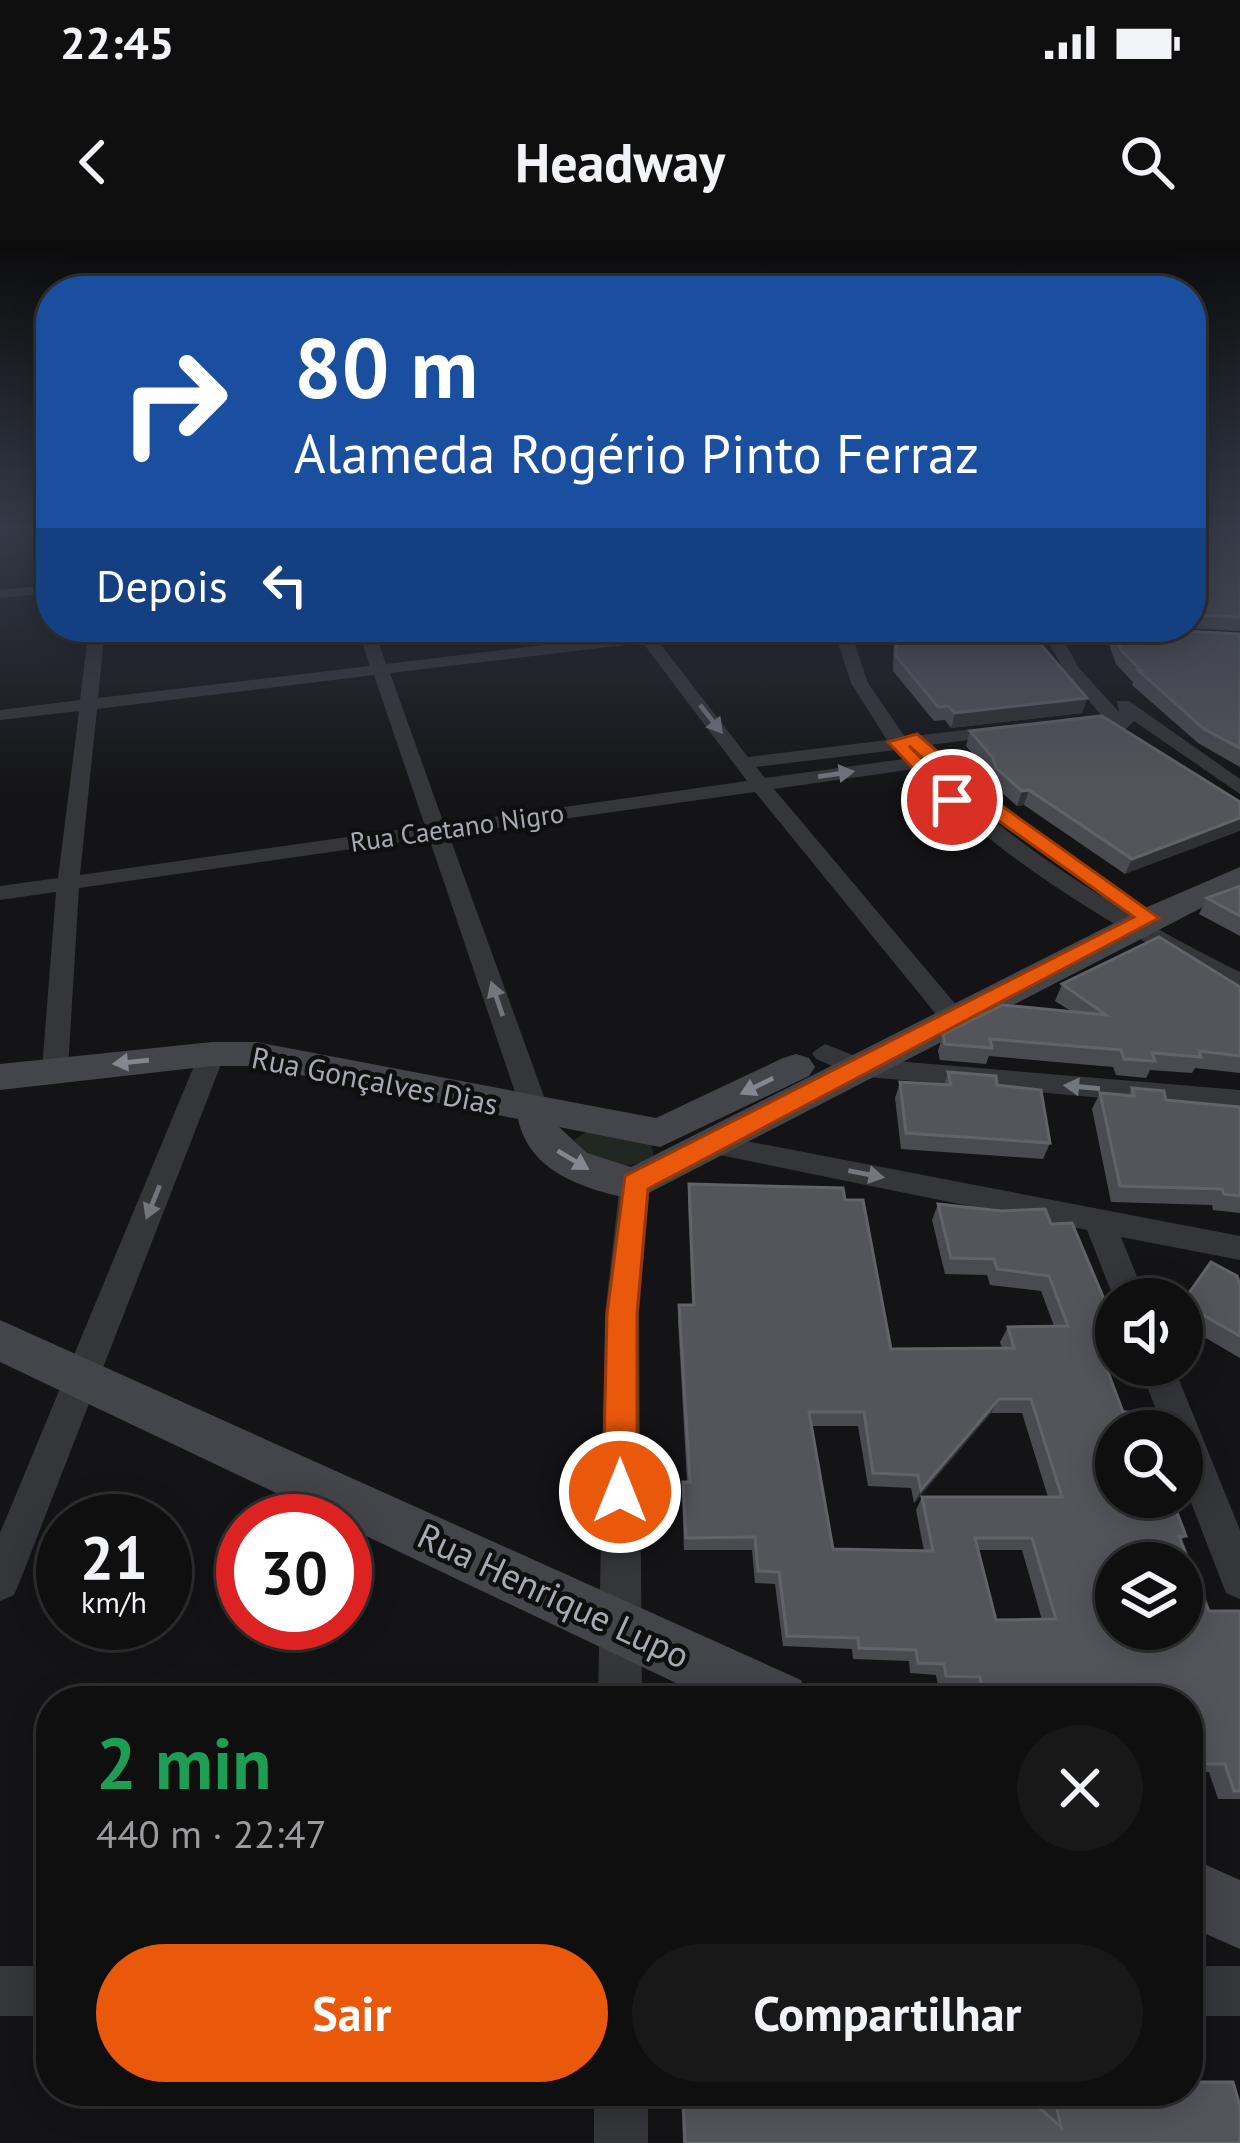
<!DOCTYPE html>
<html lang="pt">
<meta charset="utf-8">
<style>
:root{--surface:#0f0f10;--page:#181819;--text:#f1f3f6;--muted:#9b9c9f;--line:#2f2f30;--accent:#ea580c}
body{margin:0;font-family:"PT Sans",sans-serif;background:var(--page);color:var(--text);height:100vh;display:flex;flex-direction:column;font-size:45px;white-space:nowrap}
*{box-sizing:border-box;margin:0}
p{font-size:39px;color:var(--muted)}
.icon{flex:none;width:66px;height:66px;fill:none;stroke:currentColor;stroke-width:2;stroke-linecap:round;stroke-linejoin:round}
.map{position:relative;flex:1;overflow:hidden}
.side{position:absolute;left:36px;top:1446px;width:1167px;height:420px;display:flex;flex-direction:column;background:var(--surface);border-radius:48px;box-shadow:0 6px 30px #0003,0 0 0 3px var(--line)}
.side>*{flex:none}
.hud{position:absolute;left:36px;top:36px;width:1170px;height:366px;border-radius:48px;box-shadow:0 6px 30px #0003,0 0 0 3px var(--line);background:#1a4fa0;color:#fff;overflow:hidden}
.fabs{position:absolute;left:1095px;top:1038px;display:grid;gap:24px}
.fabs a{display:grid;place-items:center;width:108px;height:108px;border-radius:50%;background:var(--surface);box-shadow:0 6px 30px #0003,0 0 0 3px var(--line);font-size:60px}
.speed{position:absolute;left:36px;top:1254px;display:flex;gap:24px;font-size:60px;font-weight:700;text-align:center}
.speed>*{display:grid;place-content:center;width:156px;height:156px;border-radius:50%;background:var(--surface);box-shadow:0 6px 30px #0003,0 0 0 3px var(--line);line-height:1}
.speed small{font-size:30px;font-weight:400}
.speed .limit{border:18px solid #d22;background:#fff;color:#111}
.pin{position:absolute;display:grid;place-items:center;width:102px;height:102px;color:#fff;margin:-51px;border:6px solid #fff;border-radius:50%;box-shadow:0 3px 12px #0007}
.me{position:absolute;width:132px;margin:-66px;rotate:0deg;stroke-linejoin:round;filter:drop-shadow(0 0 9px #0008)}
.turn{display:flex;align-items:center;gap:42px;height:252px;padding:0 60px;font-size:54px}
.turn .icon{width:156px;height:156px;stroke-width:2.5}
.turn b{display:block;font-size:84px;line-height:102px}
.then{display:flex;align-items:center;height:114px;padding:0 60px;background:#0003;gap:24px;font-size:45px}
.round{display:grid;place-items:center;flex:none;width:126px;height:126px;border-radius:63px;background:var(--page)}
.summary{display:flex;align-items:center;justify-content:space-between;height:204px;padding:0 60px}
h1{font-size:72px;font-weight:600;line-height:90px;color:#1e9e55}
.cta{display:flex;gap:24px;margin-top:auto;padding:24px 60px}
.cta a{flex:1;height:138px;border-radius:72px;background:var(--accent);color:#fff;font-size:48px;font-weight:600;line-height:138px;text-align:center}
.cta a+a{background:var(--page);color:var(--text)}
.status{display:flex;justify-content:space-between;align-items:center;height:84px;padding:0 60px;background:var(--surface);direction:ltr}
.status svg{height:33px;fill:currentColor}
header{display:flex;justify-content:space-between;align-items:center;height:156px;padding:0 60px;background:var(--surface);font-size:54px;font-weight:600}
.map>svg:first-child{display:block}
.green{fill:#212822}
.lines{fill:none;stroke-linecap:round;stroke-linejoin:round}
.street{fill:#35363a;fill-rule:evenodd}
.secondary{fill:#44454a;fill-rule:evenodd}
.wall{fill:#4a4b50;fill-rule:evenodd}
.shaded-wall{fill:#303134}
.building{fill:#54555b;stroke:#616369;stroke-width:3;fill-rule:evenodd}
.oneway{fill:#74767e}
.oneway2{fill:#848790}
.route{fill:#ea580c;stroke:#983908;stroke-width:3}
.labels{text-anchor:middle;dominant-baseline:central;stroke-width:9;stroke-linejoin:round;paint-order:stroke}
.far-street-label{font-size:27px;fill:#a7aab5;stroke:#0f0f10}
.street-label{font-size:30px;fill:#a7aab5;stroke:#0f0f10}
.near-street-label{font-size:36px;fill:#a7aab5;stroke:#0f0f10}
</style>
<div class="status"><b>22:45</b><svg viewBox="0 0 49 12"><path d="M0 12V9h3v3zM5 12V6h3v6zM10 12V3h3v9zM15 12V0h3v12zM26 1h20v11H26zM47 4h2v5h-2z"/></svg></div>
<header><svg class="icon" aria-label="back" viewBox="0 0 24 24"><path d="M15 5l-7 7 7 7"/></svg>Headway<svg class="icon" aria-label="search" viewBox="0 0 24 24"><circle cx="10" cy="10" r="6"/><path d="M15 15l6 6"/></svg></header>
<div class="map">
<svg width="1240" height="1903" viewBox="0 0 1240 1903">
<rect width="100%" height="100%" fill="#141416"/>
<path class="green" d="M 589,890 L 651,903 L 654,918 C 626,931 593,927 574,900 Z"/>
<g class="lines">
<g class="street">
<polygon points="51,345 51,353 0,358 0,350"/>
<path d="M 89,387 L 105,387 L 98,458 L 370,426 L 357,387 L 373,387 L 386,424 L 636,394 L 631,387 L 647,387 L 651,392 L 742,387 L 658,401 L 748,517 L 887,500 L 851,443 L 833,387 L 849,387 L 868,443 L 905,497 L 1008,485 L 1017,490 L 1008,495 L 914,507 C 1007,605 1121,673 1240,732 L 1240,750 C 1211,742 1183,723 1158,709 C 1070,659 982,603 914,529 L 774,549 L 962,772 L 966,778 L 962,784 L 944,784 L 755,552 L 449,595 L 549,870 L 545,877 L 535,880 L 521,870 L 429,598 L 79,648 L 68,829 L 64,835 L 46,835 L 42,829 L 56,652 L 0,660 L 0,646 L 58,638 L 79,471 L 0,480 L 0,470 L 80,460 ZM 643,403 L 747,541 L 444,584 L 390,433 ZM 374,435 L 425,586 L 80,635 L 97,469 ZM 896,510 L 904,519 L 765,538 L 756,527 Z"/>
<polygon points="1041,387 1057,387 1078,427 1119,472 1117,461 1129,461 1240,539 1240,554 1134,481 1124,491 1111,484 1061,487 1061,479 1100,474 1063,429"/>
<polygon points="1068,387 1145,387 1158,392 1150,397 1076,392"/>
<polygon points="825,804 860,818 1240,850 1240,870 856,836 816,819 812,813"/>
<polygon points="212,805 225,814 20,1341 14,1355 0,1361 0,1293 199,814"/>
<polygon points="710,894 1240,996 1240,1020 1121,997 1146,1059 1116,1059 1116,1064 1087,990 700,911 696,904 700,897"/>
<polygon points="635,933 646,936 650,944 639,1074 642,1461 598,1461 605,1074 620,944 624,936"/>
<polygon points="1139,1125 1173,1125 1240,1290 1240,1359 1226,1353 1182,1239 1182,1191 1164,1191"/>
<rect x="0" y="1726" width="51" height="50"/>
<rect x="1188" y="1726" width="52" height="50"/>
<rect x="594" y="1851" width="54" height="52"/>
</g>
<g class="secondary">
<polygon points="1213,287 1240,287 1240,299 1216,291"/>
<path d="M 1240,627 L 1240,648 L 635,960 C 586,949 530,934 518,879 L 256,826 L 212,826 L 0,850 L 0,824 L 212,802 L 256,802 L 656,878 L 783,818 L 796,814 L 809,818 L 815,827 L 809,836 L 660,907 L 559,887 L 587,913 L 631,927 L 1138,671 Z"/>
<polygon points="0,1080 801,1440 810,1461 714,1461 345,1286 345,1281 335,1281 0,1122"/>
<polygon points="1188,1617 1240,1640 1240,1709 1188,1686"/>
</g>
</g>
<g class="wall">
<polygon points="1191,287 1240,300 1240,391 1165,387 1191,387"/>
<polygon points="886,387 1024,387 1024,400 1087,458 1082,473 951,488 945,480 934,481 893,431 894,391 886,391"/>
<polygon points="1111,387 1240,394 1240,527 1198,503 1132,445 1133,442 1116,424 1107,399"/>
<polygon points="970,491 1240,562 1125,634 1024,565 1017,566 991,543 989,533 966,506"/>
<polygon points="1240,646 1240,696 1199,674 1207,658"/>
<polygon points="1062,744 1240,747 1240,833 1195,828 1192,833 1150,830 1146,838 1116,835 1113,827 989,816 986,824 940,820 938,811 943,794 1071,771 1055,761"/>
<polygon points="948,832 997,845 1050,903 1043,919 901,909 895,858 900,842 944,845"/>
<polygon points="1132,848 1166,860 1240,867 1240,973 1213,970 1212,965 1111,962 1092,869 1100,853 1128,855"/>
<path d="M 689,944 L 845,960 L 891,1109 L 1002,1108 L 1000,1102 L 1008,1087 L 1054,1086 L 1041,1051 L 990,1045 L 987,1035 L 945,1034 L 932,980 L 938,964 L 1051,984 L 1112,1078 L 1116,1078 L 1116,1115 L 1101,1115 L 1123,1172 L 1186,1296 L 1181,1300 L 1209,1371 L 1240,1371 L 1240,1559 L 1218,1559 L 1209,1532 L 1188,1532 L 1188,1461 L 996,1461 L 996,1459 L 973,1459 L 971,1447 L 938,1446 L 936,1435 L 910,1433 L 909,1421 L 853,1419 L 852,1409 L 783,1406 L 775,1344 L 755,1343 L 752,1310 L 684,1310 L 682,1255 L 683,1242 L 687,1242 L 678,1080 L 679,1065 L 692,1065 L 688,960 ZM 991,1173 L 1022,1173 L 1048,1257 L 922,1257 L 916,1270 L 924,1311 L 833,1309 L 811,1186 L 858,1186 L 868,1246 L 911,1248 L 914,1263 ZM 978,1310 L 1022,1310 L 1042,1380 L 996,1380 Z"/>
<polygon points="1240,1045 1240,1118 1182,1084 1182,1063"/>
<polygon points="681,1851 1020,1851 1044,1872 1039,1851 1188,1851 1240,1903 683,1903"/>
</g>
<g class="shaded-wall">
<polygon points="1087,458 1082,473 951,488 955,473"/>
<polygon points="1029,550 1024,565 1017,566 1022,551"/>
<polygon points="1240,578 1240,591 1125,634 1132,619"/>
<polygon points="999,1159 991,1173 914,1263 921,1250"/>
</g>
<g class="building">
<polygon points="1191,287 1203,287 1240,300 1240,377 1191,375"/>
<polygon points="896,387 1024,387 1024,400 1037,400 1087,458 955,473 948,466 938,467 896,416"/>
<polygon points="1112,387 1240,394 1240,508 1204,489 1138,430 1141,430 1121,410"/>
<polygon points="1102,476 1240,562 1240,578 1132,619 1029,550 1022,551 996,528 993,518 970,491"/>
<polygon points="1240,646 1240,676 1207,658"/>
<polygon points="1159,697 1240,747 1240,816 1199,811 1201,817 1152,813 1155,821 1124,819 1121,810 990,799 992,808 945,804 943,794 1003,765 1106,775 1062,744"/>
<polygon points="948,832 996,836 997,845 1041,850 1050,903 906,893 900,842 951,845"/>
<polygon points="1132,848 1164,851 1166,860 1240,867 1240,956 1224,954 1222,949 1120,946 1100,853 1134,856"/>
<path d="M 689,944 L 843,948 L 845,960 L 863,960 L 891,1109 L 1014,1108 L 1008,1087 L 1068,1086 L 1049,1036 L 997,1029 L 994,1019 L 951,1018 L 938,964 L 1001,971 L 1045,969 L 1051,984 L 1072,983 L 1112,1078 L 1116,1078 L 1116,1100 L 1096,1100 L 1123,1172 L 1138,1172 L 1145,1191 L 1116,1191 L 1116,1257 L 1171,1257 L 1186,1296 L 1179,1296 L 1209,1371 L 1240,1371 L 1240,1551 L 1234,1551 L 1225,1524 L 1188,1524 L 1188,1461 L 1008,1461 L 1006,1449 L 982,1449 L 980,1437 L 946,1436 L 944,1424 L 918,1423 L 916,1410 L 859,1408 L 858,1398 L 787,1396 L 779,1332 L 758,1331 L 755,1297 L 686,1298 L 683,1242 L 690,1242 L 679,1065 L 694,1065 ZM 999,1159 L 1031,1159 L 1062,1257 L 922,1257 L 933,1311 L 833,1309 L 809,1172 L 864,1172 L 873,1233 L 918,1235 L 921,1250 ZM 975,1298 L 1032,1298 L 1056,1379 L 996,1380 ZM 1116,1323 L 1182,1323 L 1182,1389 L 1116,1389 Z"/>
<polygon points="1211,1022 1237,1036 1240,1045 1240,1096 1182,1063"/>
<polygon points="1188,1842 1233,1842 1240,1866 1240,1903 685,1903 683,1851 1020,1851 1061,1887 1053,1851 1188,1851"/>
</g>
<defs><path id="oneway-solid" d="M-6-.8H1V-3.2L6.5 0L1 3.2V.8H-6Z" transform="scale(3)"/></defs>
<g class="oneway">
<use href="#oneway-solid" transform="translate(711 479) rotate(52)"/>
<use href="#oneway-solid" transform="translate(836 534) rotate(-8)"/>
<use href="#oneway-solid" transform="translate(497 759) rotate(-109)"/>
<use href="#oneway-solid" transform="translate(1082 847) rotate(-175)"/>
<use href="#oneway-solid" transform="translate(866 934) rotate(11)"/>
<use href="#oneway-solid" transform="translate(153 962) rotate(112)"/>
</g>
<g class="oneway2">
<use href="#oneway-solid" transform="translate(131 822) rotate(174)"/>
<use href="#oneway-solid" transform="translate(757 846) rotate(154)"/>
<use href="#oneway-solid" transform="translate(573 920) rotate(31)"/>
</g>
<linearGradient id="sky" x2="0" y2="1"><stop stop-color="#0b0b0c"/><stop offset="0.52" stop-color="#343a47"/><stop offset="1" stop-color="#343a47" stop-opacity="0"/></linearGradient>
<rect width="1240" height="554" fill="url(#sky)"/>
<polygon class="route" points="917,494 995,561 1159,678 648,949 637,1074 637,1252 632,1264 620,1268 608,1264 603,1252 607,1074 625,936 1134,677 982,569 909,506 962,560 946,563 888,502"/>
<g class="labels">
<g class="far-street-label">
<text transform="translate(457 587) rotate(-8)">Rua Caetano Nigro</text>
</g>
<g class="street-label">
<text transform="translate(375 840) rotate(11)">Rua Gonçalves Dias</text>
</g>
<g class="near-street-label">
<text transform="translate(554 1355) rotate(25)">Rua Henrique Lupo</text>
</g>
</g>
</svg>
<div class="fabs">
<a><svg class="icon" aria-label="sound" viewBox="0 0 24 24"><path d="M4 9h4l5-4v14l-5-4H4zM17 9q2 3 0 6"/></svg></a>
<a><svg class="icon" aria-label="search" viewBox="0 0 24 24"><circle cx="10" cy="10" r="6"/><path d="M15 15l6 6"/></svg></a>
<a><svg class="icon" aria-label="layers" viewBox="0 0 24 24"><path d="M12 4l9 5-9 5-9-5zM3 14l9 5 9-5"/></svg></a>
</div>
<div class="speed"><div>21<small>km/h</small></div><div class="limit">30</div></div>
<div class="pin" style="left:952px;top:560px;background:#d93025"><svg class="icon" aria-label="arrive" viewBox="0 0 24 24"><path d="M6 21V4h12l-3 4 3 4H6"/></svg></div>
<svg class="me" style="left:620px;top:1252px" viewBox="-20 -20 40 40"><circle r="17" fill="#ea580c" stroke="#fff" stroke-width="3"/><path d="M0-11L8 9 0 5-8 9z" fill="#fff"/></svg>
<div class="hud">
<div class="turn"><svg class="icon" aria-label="right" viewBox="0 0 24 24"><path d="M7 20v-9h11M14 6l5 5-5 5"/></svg><div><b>80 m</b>Alameda Rogério Pinto Ferraz</div></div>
<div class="then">Depois<svg class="icon" aria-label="left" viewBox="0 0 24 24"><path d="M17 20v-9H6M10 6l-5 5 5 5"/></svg></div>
</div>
<section class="side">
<div class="summary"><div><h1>2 min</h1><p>440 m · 22:47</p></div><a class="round"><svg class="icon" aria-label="close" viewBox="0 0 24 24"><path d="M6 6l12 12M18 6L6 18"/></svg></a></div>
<div class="cta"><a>Sair</a><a>Compartilhar</a></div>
</section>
</div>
